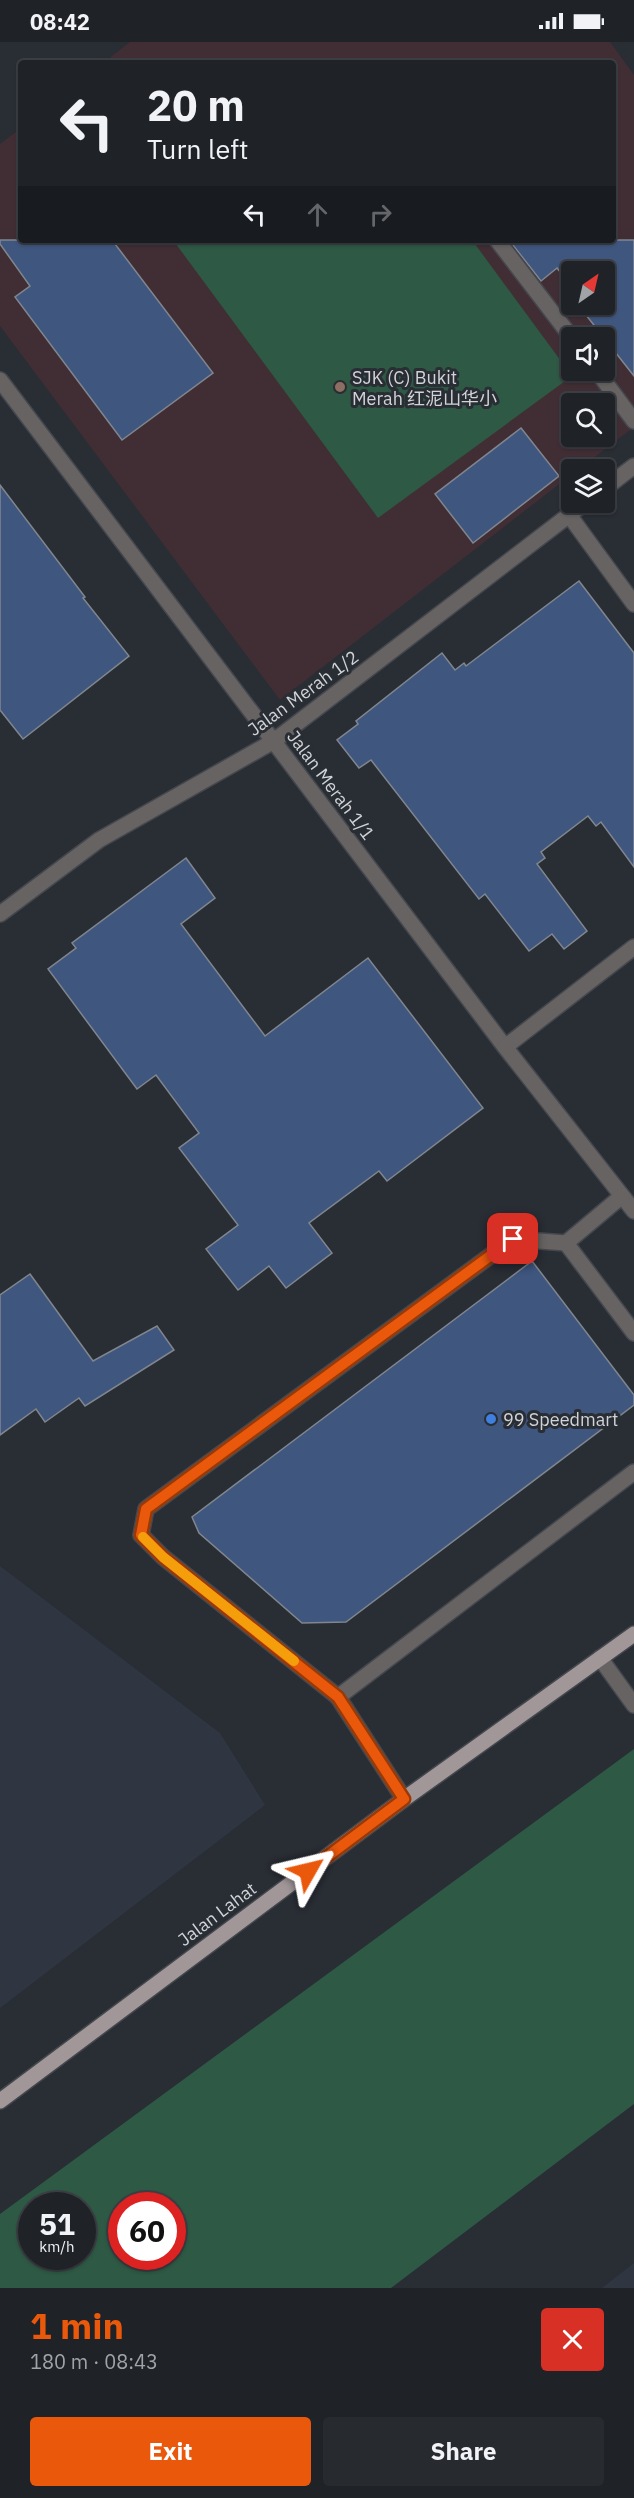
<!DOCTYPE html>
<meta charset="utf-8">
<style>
:root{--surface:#1f2227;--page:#272a2f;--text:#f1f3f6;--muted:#a1a4a7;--line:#3c3f44;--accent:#ea580c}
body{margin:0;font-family:"IBM Plex Sans","Noto Sans SC",sans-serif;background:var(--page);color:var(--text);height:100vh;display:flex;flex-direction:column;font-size:22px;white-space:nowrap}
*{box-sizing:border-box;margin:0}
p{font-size:20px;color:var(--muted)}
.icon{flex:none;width:33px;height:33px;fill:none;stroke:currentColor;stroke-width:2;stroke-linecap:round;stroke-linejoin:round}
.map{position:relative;height:2246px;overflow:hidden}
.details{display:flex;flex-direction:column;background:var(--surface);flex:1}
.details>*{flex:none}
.guide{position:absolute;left:18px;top:18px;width:598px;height:183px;border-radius:6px;box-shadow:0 2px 4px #0004,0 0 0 2px var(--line);background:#1f2227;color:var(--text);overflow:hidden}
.needle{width:39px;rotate:34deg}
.tools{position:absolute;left:561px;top:219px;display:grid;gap:12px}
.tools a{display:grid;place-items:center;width:54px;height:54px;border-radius:6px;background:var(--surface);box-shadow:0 2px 4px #0004,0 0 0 2px var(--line);font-size:30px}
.speed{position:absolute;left:18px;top:2150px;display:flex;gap:12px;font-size:30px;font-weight:700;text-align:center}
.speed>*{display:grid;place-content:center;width:78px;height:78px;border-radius:50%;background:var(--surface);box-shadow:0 2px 4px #0004,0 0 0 2px var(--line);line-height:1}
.speed small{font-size:15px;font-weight:400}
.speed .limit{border:9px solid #d22;background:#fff;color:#111}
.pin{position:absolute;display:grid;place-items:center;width:51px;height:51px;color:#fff;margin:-26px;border-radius:12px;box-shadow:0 3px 9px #0006}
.me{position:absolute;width:66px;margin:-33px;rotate:53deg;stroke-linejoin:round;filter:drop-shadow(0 0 4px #0008)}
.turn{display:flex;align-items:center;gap:21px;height:126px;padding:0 30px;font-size:27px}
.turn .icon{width:78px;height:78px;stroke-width:2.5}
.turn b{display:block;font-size:42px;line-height:51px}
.lanes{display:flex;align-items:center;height:57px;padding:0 30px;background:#0003;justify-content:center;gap:30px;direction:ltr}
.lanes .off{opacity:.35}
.round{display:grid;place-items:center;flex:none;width:63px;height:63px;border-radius:6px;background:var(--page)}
.summary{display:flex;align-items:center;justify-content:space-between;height:102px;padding:0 30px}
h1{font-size:36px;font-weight:800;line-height:45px;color:var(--accent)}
.action{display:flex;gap:12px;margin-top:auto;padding:12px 30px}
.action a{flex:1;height:69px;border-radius:6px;background:var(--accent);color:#fff;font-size:24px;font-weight:800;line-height:69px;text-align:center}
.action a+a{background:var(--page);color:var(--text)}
.status{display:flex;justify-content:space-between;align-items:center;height:42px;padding:0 30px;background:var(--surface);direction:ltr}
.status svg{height:16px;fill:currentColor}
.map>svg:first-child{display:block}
.built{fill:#2f3642}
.education{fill:#412e35;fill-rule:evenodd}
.green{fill:#2e5944;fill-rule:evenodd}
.building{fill:#3f567f;stroke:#81868e;stroke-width:1.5}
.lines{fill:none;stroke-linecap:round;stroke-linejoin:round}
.minor-casing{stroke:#44484e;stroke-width:18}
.major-casing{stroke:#44484e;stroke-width:18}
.minor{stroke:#676363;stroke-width:15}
.major{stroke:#a19799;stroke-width:15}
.route-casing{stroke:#983908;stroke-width:15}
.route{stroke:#ea580c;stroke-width:10}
.slow{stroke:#f59e0b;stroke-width:10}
.education-dot{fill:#8d6e63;stroke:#292d34;stroke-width:2}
.shop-dot{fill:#3f7fe0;stroke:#292d34;stroke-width:2}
.labels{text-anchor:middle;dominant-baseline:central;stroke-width:6;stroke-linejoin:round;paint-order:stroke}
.poi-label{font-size:18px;fill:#d0d3d7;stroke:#292d34;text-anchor:start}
.street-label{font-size:18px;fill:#d0d3d7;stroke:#292d34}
</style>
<div class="status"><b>08:42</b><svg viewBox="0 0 49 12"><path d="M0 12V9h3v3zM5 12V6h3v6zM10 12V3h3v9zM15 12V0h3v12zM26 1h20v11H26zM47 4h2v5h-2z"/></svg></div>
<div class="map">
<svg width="634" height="2246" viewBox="0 0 634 2246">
<rect width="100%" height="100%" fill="#292d34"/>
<g class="built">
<polygon points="0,1524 220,1691 265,1763 0,1966"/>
<polygon points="634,2221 634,2246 602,2246"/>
</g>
<path class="education" d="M 130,0 L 610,0 L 634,33 L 634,385 L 579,427 L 572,428 L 571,433 L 280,658 L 0,284 L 0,102 L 21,86 L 21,198 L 614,198 L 614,21 L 103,21 ZM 572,230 L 604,230 L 604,262 L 572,262 ZM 572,296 L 604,296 L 604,328 L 572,328 ZM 572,362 L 604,362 L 604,394 L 572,394 Z"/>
<g class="green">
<polygon points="173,198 472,198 572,334 378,476"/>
<path d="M 634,1707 L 634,2062 L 391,2246 L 0,2246 L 0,2172 ZM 32,2163 L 82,2163 L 82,2214 L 32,2214 ZM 122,2163 L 172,2163 L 172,2214 L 122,2214 Z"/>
</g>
<g class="building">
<polygon points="0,198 112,198 213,331 122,398 15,255 30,244 0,202"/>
<polygon points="509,198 634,198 634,334 586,273 590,269 584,262 604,262 604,230 572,230 572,245 557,226 541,239"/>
<polygon points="521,386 559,434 473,501 435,452"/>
<polygon points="0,443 85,555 83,556 129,614 23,697 0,668"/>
<polygon points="579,539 634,611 634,825 601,780 596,784 588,774 541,810 545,816 537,822 587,889 564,907 552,892 529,909 485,852 479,857 371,718 359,726 337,698 358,682 356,679 442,611 455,628 464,621 466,624"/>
<polygon points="186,816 215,856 181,882 265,994 368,916 483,1066 387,1139 379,1129 309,1181 332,1211 286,1246 269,1224 238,1248 206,1207 238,1183 179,1106 199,1091 156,1033 137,1047 48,927 76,906 72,901"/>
<polygon points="532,1219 634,1353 634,1363 346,1580 302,1581 199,1491 192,1475"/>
<polygon points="30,1232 93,1319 157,1284 174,1308 85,1364 79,1356 45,1380 36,1367 0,1393 0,1253"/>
</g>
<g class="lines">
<defs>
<g id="minor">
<polyline points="497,198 572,296"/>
<polyline points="596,328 634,379"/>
<polyline points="0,338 505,1005 634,1169"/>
<polyline points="604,447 634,424"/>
<polyline points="569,473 634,562"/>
<polyline points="0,872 99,798 274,699 586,460"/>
<polyline points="505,1005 634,905"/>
<polyline points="622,1154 566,1201 634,1291"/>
<polyline points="600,1616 634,1663"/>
<polyline points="338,1655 163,1515 141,1493 146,1467 513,1197 566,1201"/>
<polyline points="404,1757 338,1655 634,1430"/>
</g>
<polyline id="major" points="0,2059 404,1757 634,1592"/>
</defs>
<use href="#minor" class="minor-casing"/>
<use href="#major" class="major-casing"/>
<use href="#minor" class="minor"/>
<use href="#major" class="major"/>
</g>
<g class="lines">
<defs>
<polyline id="route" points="308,1829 404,1757 338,1655 163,1515 141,1493 146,1467 513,1197"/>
</defs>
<use href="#route" class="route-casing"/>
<use href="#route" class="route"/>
<polyline class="slow" points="143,1495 163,1515 294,1619"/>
</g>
<circle class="education-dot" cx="340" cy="345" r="6"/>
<circle class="shop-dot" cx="491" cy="1377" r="6"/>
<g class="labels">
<g class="poi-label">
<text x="352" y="335">SJK (C) Bukit<tspan x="352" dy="21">Merah 红泥山华小</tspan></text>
<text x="503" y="1377">99 Speedmart</text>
</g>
<g class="street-label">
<text transform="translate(303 651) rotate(-36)">Jalan Merah 1/2</text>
<text transform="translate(331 743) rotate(53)">Jalan Merah 1/1</text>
<text transform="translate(217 1872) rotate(-37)">Jalan Lahat</text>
</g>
</g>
</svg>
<div class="tools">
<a><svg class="needle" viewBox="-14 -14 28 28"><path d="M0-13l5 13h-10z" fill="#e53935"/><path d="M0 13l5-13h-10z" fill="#a1a4a7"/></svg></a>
<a><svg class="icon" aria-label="sound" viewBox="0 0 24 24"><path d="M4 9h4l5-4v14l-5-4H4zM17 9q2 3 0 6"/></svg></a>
<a><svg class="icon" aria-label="search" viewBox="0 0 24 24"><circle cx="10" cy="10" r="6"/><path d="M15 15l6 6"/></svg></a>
<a><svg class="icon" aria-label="layers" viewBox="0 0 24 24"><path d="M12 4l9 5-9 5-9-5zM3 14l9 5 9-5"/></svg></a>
</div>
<div class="speed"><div>51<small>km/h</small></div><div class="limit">60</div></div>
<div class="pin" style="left:513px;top:1197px;background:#d93025"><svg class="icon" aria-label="arrive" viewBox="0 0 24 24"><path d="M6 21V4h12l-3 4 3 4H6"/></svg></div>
<svg class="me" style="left:308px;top:1829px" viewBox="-20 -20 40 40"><path d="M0-17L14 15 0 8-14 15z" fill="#ea580c" stroke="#fff" stroke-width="4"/></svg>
<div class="guide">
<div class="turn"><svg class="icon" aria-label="left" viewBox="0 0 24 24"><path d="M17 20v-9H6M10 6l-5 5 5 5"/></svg><div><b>20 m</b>Turn left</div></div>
<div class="lanes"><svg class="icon" aria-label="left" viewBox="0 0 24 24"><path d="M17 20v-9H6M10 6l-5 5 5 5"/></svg><svg class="icon off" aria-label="ahead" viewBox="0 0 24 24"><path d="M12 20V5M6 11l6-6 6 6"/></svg><svg class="icon off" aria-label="right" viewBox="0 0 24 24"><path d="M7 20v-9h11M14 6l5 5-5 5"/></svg></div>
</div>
</div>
<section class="details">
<div class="summary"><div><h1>1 min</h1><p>180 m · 08:43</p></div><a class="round" style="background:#d93025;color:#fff"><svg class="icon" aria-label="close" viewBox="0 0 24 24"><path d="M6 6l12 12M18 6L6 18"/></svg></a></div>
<div class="action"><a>Exit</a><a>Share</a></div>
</section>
